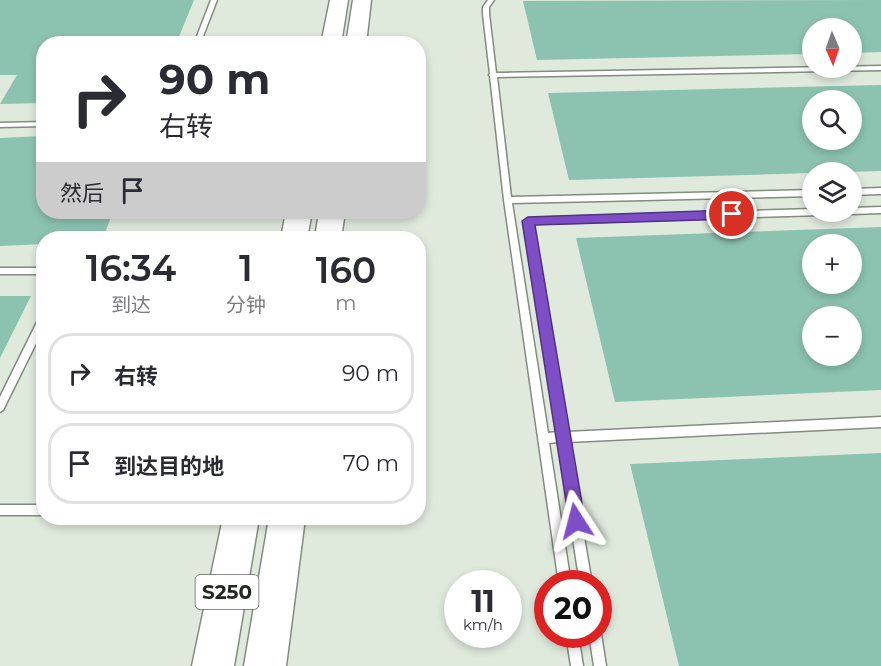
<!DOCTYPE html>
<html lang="zh">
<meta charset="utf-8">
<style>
:root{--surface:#fff;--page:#f7f7f7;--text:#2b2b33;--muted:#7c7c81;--line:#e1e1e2}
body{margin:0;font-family:Montserrat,"Noto Sans SC",sans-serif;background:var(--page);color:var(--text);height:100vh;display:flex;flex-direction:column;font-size:22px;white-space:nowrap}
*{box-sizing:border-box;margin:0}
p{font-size:20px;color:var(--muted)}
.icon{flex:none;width:33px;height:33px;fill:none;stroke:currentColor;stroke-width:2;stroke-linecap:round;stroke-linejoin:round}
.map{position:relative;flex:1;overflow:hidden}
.side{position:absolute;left:36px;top:231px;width:390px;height:294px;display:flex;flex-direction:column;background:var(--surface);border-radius:24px;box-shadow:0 3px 9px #0003}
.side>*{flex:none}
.top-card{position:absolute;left:36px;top:36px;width:390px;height:183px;border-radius:24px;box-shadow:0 3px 9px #0003;background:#fff;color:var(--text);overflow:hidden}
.needle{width:39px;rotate:178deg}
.fabs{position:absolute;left:802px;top:18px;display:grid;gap:12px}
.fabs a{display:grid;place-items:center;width:60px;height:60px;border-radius:50%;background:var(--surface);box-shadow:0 3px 9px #0003;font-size:30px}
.speed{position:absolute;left:444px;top:570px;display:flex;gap:12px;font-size:30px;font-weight:700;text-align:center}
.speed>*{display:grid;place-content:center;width:78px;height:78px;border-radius:50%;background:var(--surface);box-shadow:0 3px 9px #0003;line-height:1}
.speed small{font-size:15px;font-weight:400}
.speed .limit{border:9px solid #d22;background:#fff;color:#111}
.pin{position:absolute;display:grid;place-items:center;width:51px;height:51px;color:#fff;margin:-26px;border:3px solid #fff;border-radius:50%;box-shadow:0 2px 6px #0007}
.me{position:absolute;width:66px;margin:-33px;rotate:351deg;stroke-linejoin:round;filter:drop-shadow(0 0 4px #0008)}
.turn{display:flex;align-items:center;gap:21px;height:126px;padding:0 24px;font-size:27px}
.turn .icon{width:78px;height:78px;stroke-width:2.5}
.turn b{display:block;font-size:42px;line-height:51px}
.then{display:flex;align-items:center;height:57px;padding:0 24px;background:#0003;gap:12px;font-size:22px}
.eta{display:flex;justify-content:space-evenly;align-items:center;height:102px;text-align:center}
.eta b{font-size:36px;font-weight:600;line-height:42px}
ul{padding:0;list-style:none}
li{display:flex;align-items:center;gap:18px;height:81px;margin:0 12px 9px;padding:0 12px;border:3px solid var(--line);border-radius:24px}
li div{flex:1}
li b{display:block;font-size:22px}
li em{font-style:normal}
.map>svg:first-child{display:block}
.building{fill:#8cc3b0;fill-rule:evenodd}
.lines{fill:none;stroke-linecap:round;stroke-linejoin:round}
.lane-casing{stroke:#828c80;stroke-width:3}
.primary-casing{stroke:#828c80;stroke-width:3}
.lane{fill:#fff;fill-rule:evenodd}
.primary{fill:#fff;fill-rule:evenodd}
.route{fill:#7d4ec6;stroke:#513381;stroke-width:1.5}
.labels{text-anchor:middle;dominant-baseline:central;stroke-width:6;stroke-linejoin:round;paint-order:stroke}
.shield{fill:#fff;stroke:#656864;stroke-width:1.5}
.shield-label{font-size:20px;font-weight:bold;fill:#232722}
</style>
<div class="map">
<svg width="881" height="666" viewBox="0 0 881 666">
<rect width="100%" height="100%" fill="#dfe9dc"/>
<g class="building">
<polygon points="0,0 194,0 176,44 44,44 44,103 0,104 17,75 0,75"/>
<polygon points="881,0 881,52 852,53 852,28 813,28 813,54 537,60 523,1"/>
<path d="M 881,85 L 881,171 L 569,180 L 548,93 ZM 813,100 L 852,100 L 852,140 L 813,140 Z"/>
<polygon points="44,136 44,212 113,212 103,238 44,238 44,244 0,246 0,138"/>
<path d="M 881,227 L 881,390 L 615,402 L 576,238 ZM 813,244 L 852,244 L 852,284 L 813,284 ZM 813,316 L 852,316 L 852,356 L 813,356 Z"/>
<polygon points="0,296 31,296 0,358"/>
<polygon points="881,453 881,666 679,666 630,464"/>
</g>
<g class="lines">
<defs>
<g id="lane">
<polygon points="211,0 217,0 200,44 194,44"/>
<polygon points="488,0 494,0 489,7 489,14 496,73 881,66 881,70 497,77 511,197 813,190 813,196 512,203 548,433 557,432 524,221 528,218 813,209 813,212 826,212 822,215 532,224 567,432 881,417 881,427 568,442 592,584 580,584 558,442 549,443 571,584 559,584 504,200 490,76 489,75 490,74 483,14 483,7"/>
<polygon points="44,122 44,126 0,127 0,123"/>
<polygon points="881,188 881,194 852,195 852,189"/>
<polygon points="881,207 881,213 852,214 848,212 852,212 852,208"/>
<rect x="0" y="268" width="44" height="6"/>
<polygon points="44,313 44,327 3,410 0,412 0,397 41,314"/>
<rect x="0" y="505" width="44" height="10"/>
<polygon points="598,629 601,634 606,666 594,666 589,634 598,634"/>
<polygon points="566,634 578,634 583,666 571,666"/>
</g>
<g id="primary">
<polygon points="330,0 348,0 341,44 321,44"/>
<polygon points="353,0 371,0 366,44 346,44"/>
<polygon points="286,212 312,212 307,238 281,238"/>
<polygon points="319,212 345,212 341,238 315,238"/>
<polygon points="223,518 259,518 234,666 192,666"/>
<polygon points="269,518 305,518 286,666 244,666"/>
</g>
</defs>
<use href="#lane" class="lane-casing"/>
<use href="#primary" class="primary-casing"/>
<use href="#lane" class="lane"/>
<use href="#primary" class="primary"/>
</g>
<polygon class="route" points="732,210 738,214 732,219 535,225 585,521 582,527 576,529 570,527 522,221 528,217"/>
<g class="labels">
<rect class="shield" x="195.5" y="575" width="63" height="34" rx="4.5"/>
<g class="shield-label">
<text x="227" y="592">S250</text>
</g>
</g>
</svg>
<div class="fabs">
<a><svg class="needle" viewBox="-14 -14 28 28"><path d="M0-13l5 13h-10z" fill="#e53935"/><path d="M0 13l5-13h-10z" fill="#7c7c81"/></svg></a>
<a><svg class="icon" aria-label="search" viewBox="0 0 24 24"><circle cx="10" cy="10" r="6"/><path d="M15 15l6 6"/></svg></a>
<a><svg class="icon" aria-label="layers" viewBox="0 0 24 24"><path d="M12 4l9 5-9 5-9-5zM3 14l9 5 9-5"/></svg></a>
<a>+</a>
<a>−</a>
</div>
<div class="speed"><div>11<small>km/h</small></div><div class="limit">20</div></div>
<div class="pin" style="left:732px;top:214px;background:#d93025"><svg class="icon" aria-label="arrive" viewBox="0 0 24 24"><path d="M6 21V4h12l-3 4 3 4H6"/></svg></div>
<svg class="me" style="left:576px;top:521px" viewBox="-20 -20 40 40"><path d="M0-17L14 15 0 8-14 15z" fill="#7d4ec6" stroke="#fff" stroke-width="4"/></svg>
<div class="top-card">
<div class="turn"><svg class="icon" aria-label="right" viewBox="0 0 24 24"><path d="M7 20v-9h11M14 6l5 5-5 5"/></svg><div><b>90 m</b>右转</div></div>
<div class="then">然后<svg class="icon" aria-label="arrive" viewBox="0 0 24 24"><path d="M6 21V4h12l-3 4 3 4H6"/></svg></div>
</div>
<section class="side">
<div class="eta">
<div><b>16:34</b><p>到达</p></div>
<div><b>1</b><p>分钟</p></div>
<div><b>160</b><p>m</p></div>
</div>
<ul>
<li><svg class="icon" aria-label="right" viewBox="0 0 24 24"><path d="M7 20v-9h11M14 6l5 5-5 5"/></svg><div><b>右转</b></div><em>90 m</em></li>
<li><svg class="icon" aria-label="arrive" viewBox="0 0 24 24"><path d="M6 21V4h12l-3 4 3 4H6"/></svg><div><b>到达目的地</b></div><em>70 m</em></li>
</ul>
</section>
</div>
